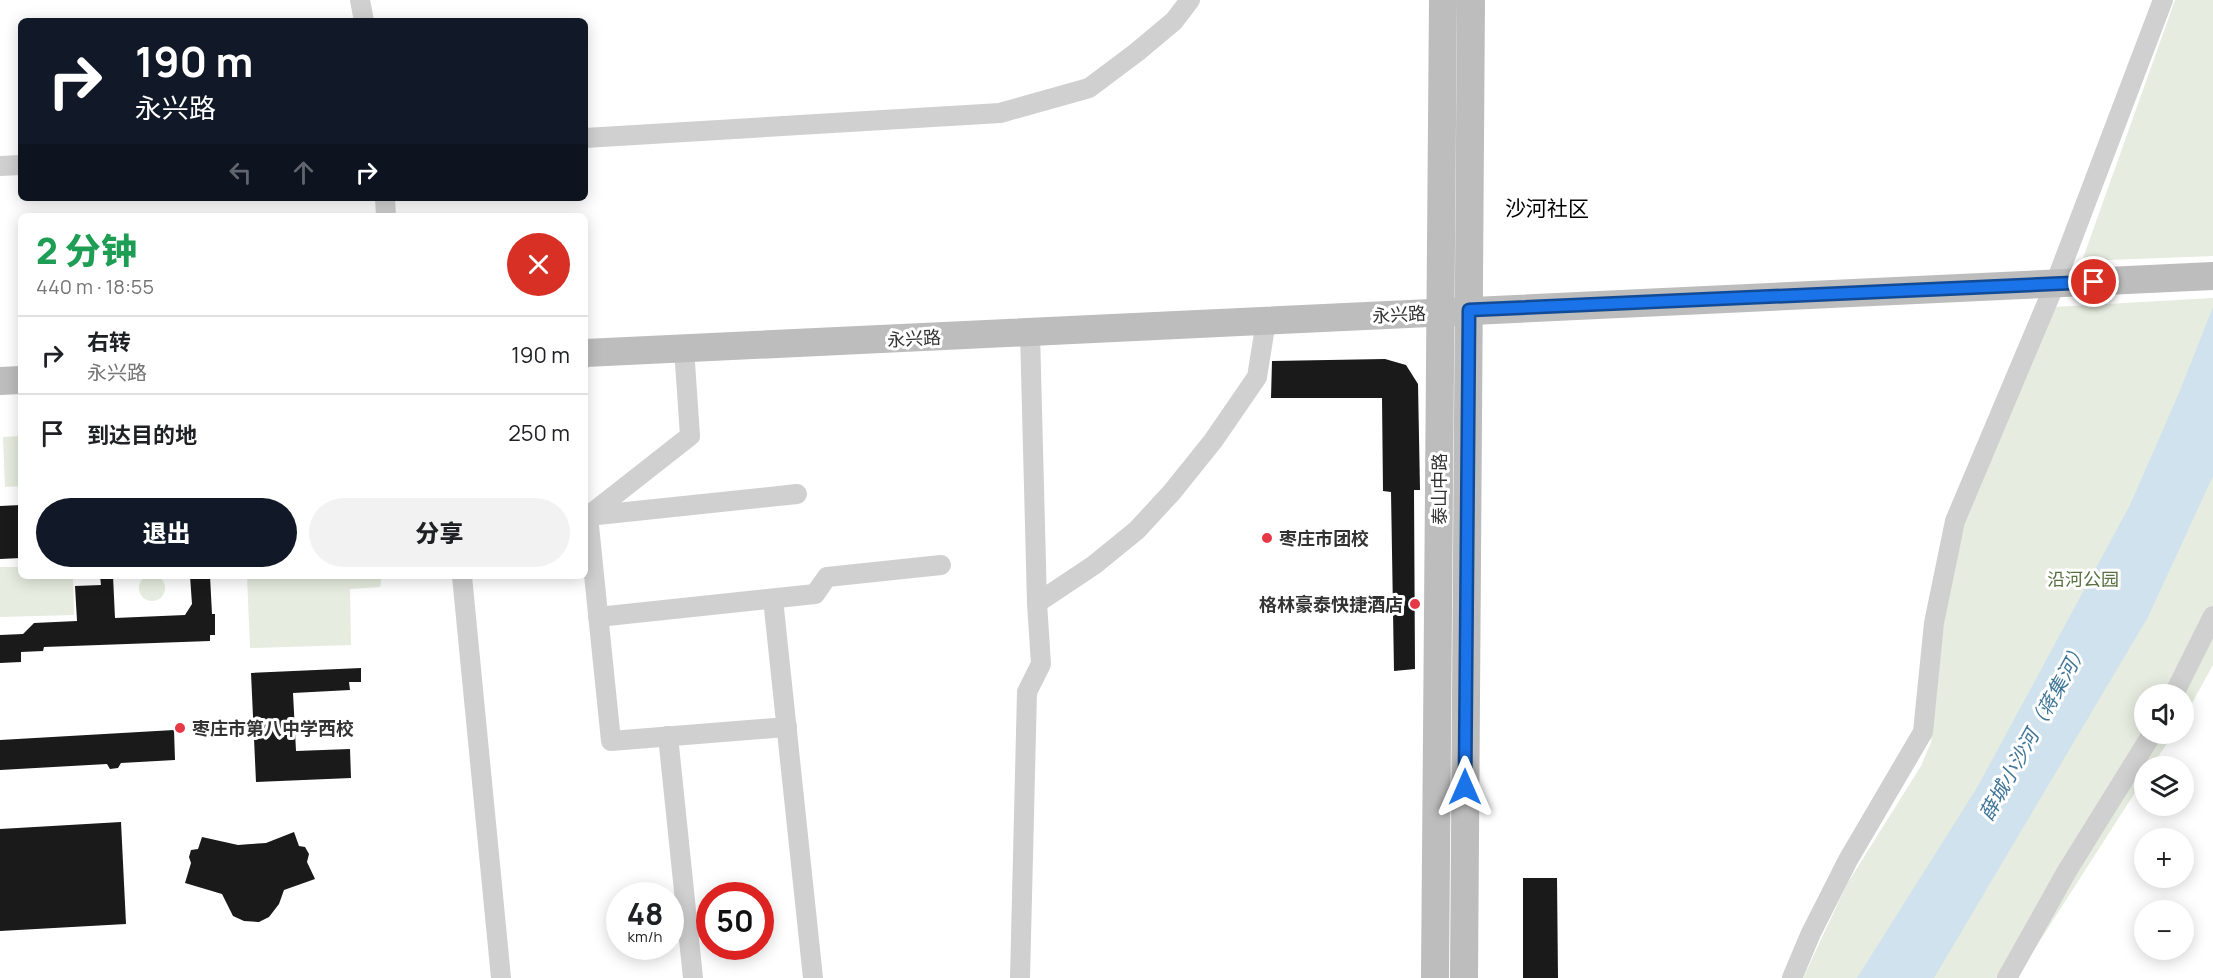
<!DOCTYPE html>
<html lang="zh">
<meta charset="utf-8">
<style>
:root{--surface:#fff;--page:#f2f2f2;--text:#202124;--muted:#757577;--line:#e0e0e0;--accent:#111827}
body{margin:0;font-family:Manrope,"Noto Sans SC",sans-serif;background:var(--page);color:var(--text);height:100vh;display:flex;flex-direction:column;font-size:22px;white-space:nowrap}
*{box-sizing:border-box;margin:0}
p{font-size:20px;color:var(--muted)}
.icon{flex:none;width:33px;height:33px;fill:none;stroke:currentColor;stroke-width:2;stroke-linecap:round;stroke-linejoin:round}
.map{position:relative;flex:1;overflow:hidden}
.sheet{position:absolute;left:18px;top:213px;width:570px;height:366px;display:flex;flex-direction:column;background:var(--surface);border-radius:9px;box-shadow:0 3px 15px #0003}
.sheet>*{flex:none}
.banner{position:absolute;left:18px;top:18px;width:570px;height:183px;border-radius:9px;box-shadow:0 3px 15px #0003;background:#111827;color:#fff;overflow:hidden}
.fabs{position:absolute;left:2134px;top:684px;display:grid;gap:12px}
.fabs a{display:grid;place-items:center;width:60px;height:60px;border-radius:50%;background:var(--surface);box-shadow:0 3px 15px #0003;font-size:30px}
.speed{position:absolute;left:606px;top:882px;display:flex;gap:12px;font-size:30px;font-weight:700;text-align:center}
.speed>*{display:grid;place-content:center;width:78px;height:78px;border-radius:50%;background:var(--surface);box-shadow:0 3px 15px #0003;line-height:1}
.speed small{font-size:15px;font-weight:400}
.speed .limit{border:9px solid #d22;background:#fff;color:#111}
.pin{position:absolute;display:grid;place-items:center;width:51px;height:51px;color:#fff;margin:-26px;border:3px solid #fff;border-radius:50%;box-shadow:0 2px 6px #0007}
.me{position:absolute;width:66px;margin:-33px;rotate:0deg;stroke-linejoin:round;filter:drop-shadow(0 0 4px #0008)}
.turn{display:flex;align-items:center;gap:21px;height:126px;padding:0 18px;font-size:27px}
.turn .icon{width:78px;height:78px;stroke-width:2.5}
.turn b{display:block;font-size:42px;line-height:51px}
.lanes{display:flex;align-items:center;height:57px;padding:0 18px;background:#0003;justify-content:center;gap:30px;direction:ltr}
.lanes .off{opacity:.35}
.round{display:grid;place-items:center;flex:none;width:63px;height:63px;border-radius:32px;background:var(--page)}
.overview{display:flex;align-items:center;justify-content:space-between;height:102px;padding:0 18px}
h1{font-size:36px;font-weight:800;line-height:45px;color:#1e9e55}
.button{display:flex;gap:12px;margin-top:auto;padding:12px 18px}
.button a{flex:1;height:69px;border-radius:36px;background:var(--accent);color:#fff;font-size:24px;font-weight:800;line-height:69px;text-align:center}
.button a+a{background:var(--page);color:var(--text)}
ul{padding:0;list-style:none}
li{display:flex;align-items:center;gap:18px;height:78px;padding:0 18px;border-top:2px solid var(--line)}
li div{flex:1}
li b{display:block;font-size:22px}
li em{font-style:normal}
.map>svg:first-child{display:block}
.green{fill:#e6ecdf}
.water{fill:#cfe2ee}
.building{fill:#1a1a1a}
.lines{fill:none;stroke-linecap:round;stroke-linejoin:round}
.street{stroke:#d0d0d0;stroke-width:20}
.secondary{stroke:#bdbdbd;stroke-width:28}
.route-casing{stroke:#114b97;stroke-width:15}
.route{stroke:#1a73e8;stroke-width:10}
.poi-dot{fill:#e63946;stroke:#fff;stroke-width:2}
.labels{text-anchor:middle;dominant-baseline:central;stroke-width:6;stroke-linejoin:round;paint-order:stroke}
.street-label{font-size:18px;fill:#333;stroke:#fff}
.poi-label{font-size:18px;font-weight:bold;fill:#333;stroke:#fff;text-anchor:start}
.park-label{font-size:18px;fill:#56703f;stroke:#fff}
.water-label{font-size:20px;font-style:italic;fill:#3f7597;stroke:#fff}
.quarter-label{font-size:21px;fill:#000;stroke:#fff}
</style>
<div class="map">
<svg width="2213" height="978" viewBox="0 0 2213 978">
<rect width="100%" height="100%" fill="#fff"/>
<g class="green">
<polygon points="2175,0 2213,0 2213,256 2082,261"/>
<polygon points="2213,298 2213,665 2187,712 2184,717 2184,694 2145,694 2145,734 2173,734 2152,766 2145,766 2145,777 2016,978 1803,978 1847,884 1921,766 1931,742 1944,622 1961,523 2053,307"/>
<polygon points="21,436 21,486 5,487 3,437"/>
<polygon points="0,567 21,567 21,576 73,576 74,615 0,617"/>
<circle cx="152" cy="588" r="13"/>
<polygon points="247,576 382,576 380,587 350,589 351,645 250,648"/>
</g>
<polygon class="water" points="2213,307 2213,476 2148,617 1934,978 1857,978 1978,786 2130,505 2179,393"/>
<g class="building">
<polygon points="1385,359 1406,365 1418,384 1420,490 1414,490 1415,669 1394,671 1391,492 1383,491 1382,398 1271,398 1272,361"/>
<polygon points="21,505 21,558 0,559 0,506"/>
<polygon points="100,576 113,576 115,618 185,615 192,604 190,576 210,576 212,614 215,614 215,635 210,635 210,641 44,647 43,651 21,652 21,662 0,663 0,635 23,634 34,623 77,621 75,586 101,585"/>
<polygon points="361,668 361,682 349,682 350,690 293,693 296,751 350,749 351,778 256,782 251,673"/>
<polygon points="174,730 175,760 121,763 118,768 110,769 107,764 0,770 0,740"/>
<polygon points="121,822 126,924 0,931 0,829"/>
<polygon points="294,832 299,846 305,847 309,854 307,862 315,879 284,890 279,904 269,917 259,922 244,921 233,916 222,894 185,883 191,863 189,857 191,850 198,849 202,837 238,845 251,844 266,843"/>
<polygon points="1523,878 1557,878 1558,978 1523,978"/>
</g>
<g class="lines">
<g class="street">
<polyline points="360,0 364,21"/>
<polyline points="585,138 1000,113 1089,88 1137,52 1174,21 1190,0"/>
<polyline points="0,166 21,165"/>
<polyline points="385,198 386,216"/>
<polyline points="1030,332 1037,603 1094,565 1137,530 1172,492 1213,441 1257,377 1266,321"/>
<polyline points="684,348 690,436 588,516 611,741 787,727"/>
<polyline points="588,516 797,494"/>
<polyline points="462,576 501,978"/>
<polyline points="773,599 813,978"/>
<polyline points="598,617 815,594 827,577 941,565"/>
<polyline points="2174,694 2213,616"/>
<polyline points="668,736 693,978"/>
<polyline points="1020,978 1027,692 1041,664 1037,603"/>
<polyline points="1792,978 1811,933 1848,860 1923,732 1934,623 1955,521 2055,284 2163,0"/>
<polyline points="2007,978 2067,871 2152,734"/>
</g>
<g class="secondary">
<polyline points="585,353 2213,276"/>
<polyline points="0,381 21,380"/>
<polyline points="1435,978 1443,0"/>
<polyline points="1464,978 1471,0"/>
</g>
</g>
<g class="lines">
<defs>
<polyline id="route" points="1465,787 1469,310 2094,282"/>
</defs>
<use href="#route" class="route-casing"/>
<use href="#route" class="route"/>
</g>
<g class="poi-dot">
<circle cx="1267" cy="538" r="6"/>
<circle cx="1415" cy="604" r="6"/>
<circle cx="180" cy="728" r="6"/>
</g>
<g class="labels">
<g class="street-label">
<text transform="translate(1399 314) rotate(-3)">永兴路</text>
<text transform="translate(914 338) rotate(-3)">永兴路</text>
<text transform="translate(1439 489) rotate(-90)">泰山中路</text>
</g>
<g class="poi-label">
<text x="1279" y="538">枣庄市团校</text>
<text x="1403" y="604" text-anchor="end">格林豪泰快捷酒店</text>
<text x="192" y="728">枣庄市第八中学西校</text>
</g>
<g class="park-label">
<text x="2083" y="579">沿河公园</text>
</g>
<g class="water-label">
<text transform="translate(2033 731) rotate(-61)">薛城小沙河（蒋集河）</text>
</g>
<g class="quarter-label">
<text x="1547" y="208">沙河社区</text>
</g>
</g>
</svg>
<div class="fabs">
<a><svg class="icon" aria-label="sound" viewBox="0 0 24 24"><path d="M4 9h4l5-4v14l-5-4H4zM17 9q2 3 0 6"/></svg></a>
<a><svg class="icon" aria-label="layers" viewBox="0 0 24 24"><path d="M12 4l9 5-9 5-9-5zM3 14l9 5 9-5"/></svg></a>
<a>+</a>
<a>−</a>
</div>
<div class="speed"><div>48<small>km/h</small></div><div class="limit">50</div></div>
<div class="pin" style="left:2094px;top:282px;background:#d93025"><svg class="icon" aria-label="arrive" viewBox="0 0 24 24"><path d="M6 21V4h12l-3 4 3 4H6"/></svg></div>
<svg class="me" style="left:1465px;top:787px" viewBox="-20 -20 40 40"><path d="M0-17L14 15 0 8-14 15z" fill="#1a73e8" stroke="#fff" stroke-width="4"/></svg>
<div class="banner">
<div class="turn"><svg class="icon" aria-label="right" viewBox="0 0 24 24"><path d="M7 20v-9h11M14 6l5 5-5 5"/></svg><div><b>190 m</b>永兴路</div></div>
<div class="lanes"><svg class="icon off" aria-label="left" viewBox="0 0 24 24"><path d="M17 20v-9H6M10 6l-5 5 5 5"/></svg><svg class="icon off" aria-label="ahead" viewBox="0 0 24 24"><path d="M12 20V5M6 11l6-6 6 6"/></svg><svg class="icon" aria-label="right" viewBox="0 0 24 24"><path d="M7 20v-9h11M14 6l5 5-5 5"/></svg></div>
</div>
<section class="sheet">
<div class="overview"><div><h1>2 分钟</h1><p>440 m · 18:55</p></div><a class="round" style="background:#d93025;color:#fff"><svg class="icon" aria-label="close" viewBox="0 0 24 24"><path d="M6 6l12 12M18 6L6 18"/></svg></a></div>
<ul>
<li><svg class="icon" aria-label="right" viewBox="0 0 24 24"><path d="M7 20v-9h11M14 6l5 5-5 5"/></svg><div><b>右转</b><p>永兴路</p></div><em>190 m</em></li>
<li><svg class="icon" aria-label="arrive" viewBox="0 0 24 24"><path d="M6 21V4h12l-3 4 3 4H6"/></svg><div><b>到达目的地</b></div><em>250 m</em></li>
</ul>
<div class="button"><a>退出</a><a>分享</a></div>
</section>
</div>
